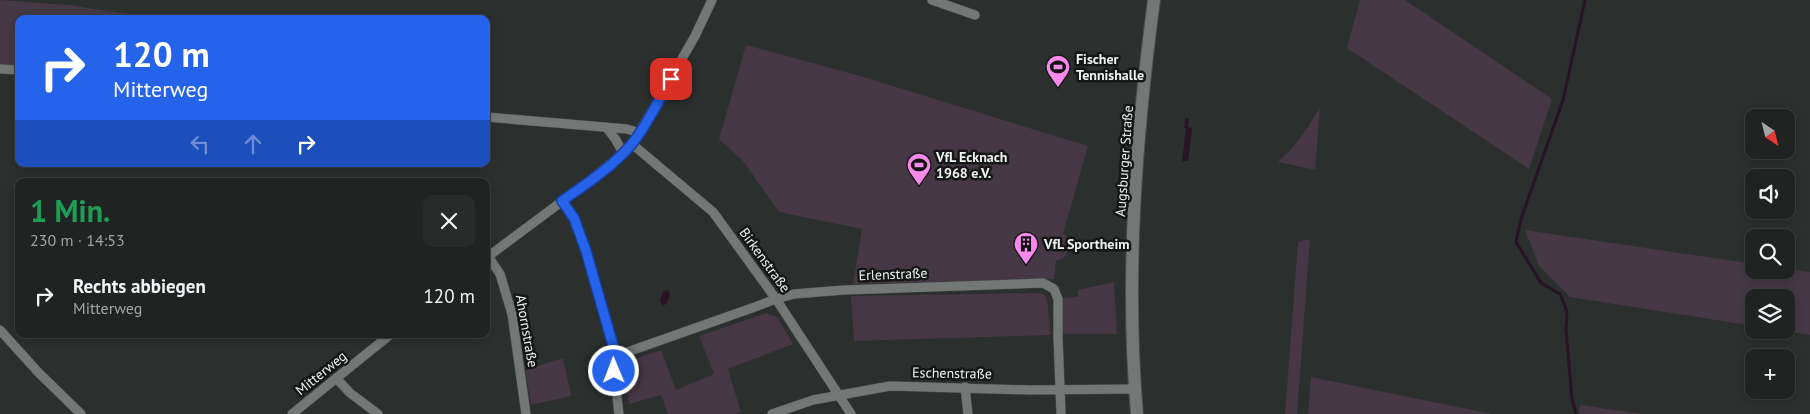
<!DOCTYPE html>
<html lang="de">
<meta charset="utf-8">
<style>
:root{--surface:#202322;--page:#282b2a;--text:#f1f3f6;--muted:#a2a4a5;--line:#3d4040}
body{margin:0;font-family:"PT Sans",sans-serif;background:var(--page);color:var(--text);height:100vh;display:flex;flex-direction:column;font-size:19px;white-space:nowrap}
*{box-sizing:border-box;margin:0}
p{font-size:16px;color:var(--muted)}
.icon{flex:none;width:28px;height:28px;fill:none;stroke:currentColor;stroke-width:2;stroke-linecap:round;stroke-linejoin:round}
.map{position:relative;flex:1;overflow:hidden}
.panel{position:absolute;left:15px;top:178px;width:475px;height:160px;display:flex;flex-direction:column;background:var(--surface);border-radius:10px;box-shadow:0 2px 8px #0003,0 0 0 1px var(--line)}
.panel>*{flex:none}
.top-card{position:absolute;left:15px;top:15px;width:475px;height:152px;border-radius:10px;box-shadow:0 2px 8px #0003,0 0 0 1px var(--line);background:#2563eb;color:#fff;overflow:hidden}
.needle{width:32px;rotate:145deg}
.tools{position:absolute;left:1745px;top:109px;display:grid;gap:10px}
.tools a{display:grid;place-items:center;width:50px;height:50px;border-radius:10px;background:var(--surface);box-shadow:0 2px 8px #0003,0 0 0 1px var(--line);font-size:25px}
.pin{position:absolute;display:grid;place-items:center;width:42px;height:42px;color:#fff;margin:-21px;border-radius:10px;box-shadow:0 2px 8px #0006}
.me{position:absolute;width:55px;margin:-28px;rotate:359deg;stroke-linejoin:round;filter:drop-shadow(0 0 4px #0008)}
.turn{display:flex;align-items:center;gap:18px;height:105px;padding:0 15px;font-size:22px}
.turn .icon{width:65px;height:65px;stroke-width:2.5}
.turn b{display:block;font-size:35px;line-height:42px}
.lanes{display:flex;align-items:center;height:48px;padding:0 15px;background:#0003;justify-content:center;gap:25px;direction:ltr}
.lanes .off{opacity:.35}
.round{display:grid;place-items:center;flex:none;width:52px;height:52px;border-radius:10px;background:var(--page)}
.head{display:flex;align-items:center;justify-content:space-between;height:85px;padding:0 15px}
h1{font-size:30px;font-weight:800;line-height:38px;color:#1e9e55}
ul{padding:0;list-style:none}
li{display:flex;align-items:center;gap:15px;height:65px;padding:0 15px}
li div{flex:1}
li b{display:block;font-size:19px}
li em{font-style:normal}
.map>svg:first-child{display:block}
.green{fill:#453743}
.water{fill:#291426}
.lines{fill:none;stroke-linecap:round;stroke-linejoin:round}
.stream{stroke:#291426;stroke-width:3}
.minor-casing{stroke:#484c4b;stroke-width:10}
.secondary-casing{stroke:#484c4b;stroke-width:14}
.minor{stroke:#737877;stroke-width:9}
.secondary{stroke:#737877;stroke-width:12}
.route-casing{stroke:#184099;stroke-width:12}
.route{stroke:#2563eb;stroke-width:9}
.labels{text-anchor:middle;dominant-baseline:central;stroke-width:5;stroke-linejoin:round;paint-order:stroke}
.poi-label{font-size:14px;font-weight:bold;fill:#f0f2f2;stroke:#151616;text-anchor:start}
.street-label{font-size:14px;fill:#f0f2f2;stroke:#151616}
</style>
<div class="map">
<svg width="1810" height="414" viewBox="0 0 1810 414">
<rect width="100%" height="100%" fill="#2b2f2e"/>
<g class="green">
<polygon points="0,0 69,5 163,19 19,19 19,65 0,64"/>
<polygon points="1360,0 1405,0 1552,99 1529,169 1347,48"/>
<path d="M 746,45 L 860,76 L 1088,146 L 1063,234 L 1066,235 C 1070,246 1069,259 1056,261 L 1054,279 L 853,284 L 862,229 L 779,212 L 743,161 L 719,139 Z"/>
<path d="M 1320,107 L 1315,170 L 1278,162 C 1298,144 1307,129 1320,107 Z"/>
<polygon points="1525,230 1754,264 1754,270 1786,270 1786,269 1810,272 1810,335 1779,330 1786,330 1786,298 1754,298 1754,326 1570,297 1539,266"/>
<polygon points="1310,239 1297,414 1285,414 1298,242"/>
<polygon points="1114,282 1117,334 1063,334 1062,298 1078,297 1078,290"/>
<polygon points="1036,293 1044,294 1047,299 1051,335 854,341 851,296"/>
<polygon points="766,313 777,317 793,344 728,369 741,412 735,414 668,414 661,395 629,404 624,371 631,360 661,350 676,390 714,374 699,336"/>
<polygon points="563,358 571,396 531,405 525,370"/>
<polygon points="1311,377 1492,414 1308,414"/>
<polygon points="1580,405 1588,406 1642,414 1580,414 1579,412"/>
</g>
<g class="water">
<polygon points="1185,118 1189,119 1188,127 1192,128 1188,161 1182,161 1186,128 1184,128"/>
<polygon points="668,290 670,295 667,303 663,306 660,301 663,292"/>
</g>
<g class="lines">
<polyline class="stream" points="1576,414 1572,399 1566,329 1567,311 1560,294 1541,283 1516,242 1521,219 1563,100 1585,0"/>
<defs>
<g id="minor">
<polyline points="932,0 975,15"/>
<polyline points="0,69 19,70"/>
<polyline points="486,117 627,129 640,133"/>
<polyline points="607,128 616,140 623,153"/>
<polyline points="632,144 713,212 776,299 851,414"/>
<polyline points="562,201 573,218 586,251 616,356 614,371 619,414"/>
<polyline points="488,256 500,274 512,314 526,414"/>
<polyline points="486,258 588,182 623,153 632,144 662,94 695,36 712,0"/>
<polyline points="0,330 38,372 81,414"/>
<polyline points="616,356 752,308 776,299 794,294 844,290 1043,283 1054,289 1058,299 1058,337 1061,414"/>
<polyline points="336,378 350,393 378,414"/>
<polyline points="965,387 968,414"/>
<polyline points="292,414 391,334"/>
<polyline points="772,414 813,400 890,386 1030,390 1135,389"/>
</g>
<path id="secondary" d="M 1137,414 C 1125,277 1136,136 1154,0"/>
</defs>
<use href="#minor" class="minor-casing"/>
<use href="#secondary" class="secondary-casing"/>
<use href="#minor" class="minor"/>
<use href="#secondary" class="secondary"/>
</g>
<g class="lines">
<defs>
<path id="route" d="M 614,371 L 616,356 L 586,251 L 574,218 L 562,201 C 586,184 612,167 631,145 C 647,126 658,101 671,79"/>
</defs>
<use href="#route" class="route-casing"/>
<use href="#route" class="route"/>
</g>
<defs>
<symbol id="stadium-pin" viewBox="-11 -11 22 30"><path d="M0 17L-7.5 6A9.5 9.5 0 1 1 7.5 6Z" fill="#f888e9" stroke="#151616"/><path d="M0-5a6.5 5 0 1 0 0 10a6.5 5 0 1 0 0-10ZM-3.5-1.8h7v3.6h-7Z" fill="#111"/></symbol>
<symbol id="building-pin" viewBox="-11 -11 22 30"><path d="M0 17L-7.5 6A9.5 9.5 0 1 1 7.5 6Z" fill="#f888e9" stroke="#151616"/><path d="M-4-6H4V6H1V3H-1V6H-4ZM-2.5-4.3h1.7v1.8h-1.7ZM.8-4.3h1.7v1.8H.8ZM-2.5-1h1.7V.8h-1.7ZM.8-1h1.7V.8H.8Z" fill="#111"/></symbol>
</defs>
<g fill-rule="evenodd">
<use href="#stadium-pin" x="1044" y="53" width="28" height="38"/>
<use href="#stadium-pin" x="905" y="151" width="28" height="38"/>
<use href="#building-pin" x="1012" y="230" width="28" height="38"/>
</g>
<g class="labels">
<g class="poi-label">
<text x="1076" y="59">Fischer<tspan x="1076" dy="16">Tennishalle</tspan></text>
<text x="936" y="157">VfL Ecknach<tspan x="936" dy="16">1968 e.V.</tspan></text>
<text x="1044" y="244">VfL Sportheim</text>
</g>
<g class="street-label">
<text transform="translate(1124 161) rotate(-86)">Augsburger Straße</text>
<text transform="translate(765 260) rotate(54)">Birkenstraße</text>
<text transform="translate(893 274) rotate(-2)">Erlenstraße</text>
<text transform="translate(527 331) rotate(80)">Ahornstraße</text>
<text transform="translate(321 373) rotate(-39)">Mitterweg</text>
<text transform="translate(952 373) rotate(1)">Eschenstraße</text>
</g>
</g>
</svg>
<div class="tools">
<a><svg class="needle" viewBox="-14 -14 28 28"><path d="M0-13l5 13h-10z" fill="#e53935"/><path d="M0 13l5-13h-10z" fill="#a2a4a5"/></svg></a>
<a><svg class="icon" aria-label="sound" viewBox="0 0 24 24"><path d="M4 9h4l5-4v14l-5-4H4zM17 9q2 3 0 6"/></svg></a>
<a><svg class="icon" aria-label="search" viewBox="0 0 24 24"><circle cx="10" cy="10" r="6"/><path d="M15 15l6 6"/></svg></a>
<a><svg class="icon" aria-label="layers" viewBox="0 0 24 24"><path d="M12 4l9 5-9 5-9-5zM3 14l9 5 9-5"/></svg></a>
<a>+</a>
</div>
<div class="pin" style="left:671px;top:79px;background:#d93025"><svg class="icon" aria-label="arrive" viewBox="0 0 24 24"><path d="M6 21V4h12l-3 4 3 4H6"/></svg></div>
<svg class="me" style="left:614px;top:371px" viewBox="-20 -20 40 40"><circle r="17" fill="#2563eb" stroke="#fff" stroke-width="3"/><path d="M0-11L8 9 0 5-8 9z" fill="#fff"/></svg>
<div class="top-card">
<div class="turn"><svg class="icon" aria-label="right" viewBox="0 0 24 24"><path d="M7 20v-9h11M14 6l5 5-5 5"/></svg><div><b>120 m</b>Mitterweg</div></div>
<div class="lanes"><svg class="icon off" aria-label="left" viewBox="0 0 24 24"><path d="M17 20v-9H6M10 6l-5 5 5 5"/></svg><svg class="icon off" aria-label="ahead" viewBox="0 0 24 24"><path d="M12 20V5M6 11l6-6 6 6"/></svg><svg class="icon" aria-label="right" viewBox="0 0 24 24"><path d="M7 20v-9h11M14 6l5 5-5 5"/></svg></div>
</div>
<section class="panel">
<div class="head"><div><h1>1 Min.</h1><p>230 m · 14:53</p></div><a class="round"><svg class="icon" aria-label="close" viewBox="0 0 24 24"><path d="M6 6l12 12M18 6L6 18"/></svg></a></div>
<ul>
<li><svg class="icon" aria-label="right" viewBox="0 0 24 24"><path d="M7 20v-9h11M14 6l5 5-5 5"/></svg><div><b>Rechts abbiegen</b><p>Mitterweg</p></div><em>120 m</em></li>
</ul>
</section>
</div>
